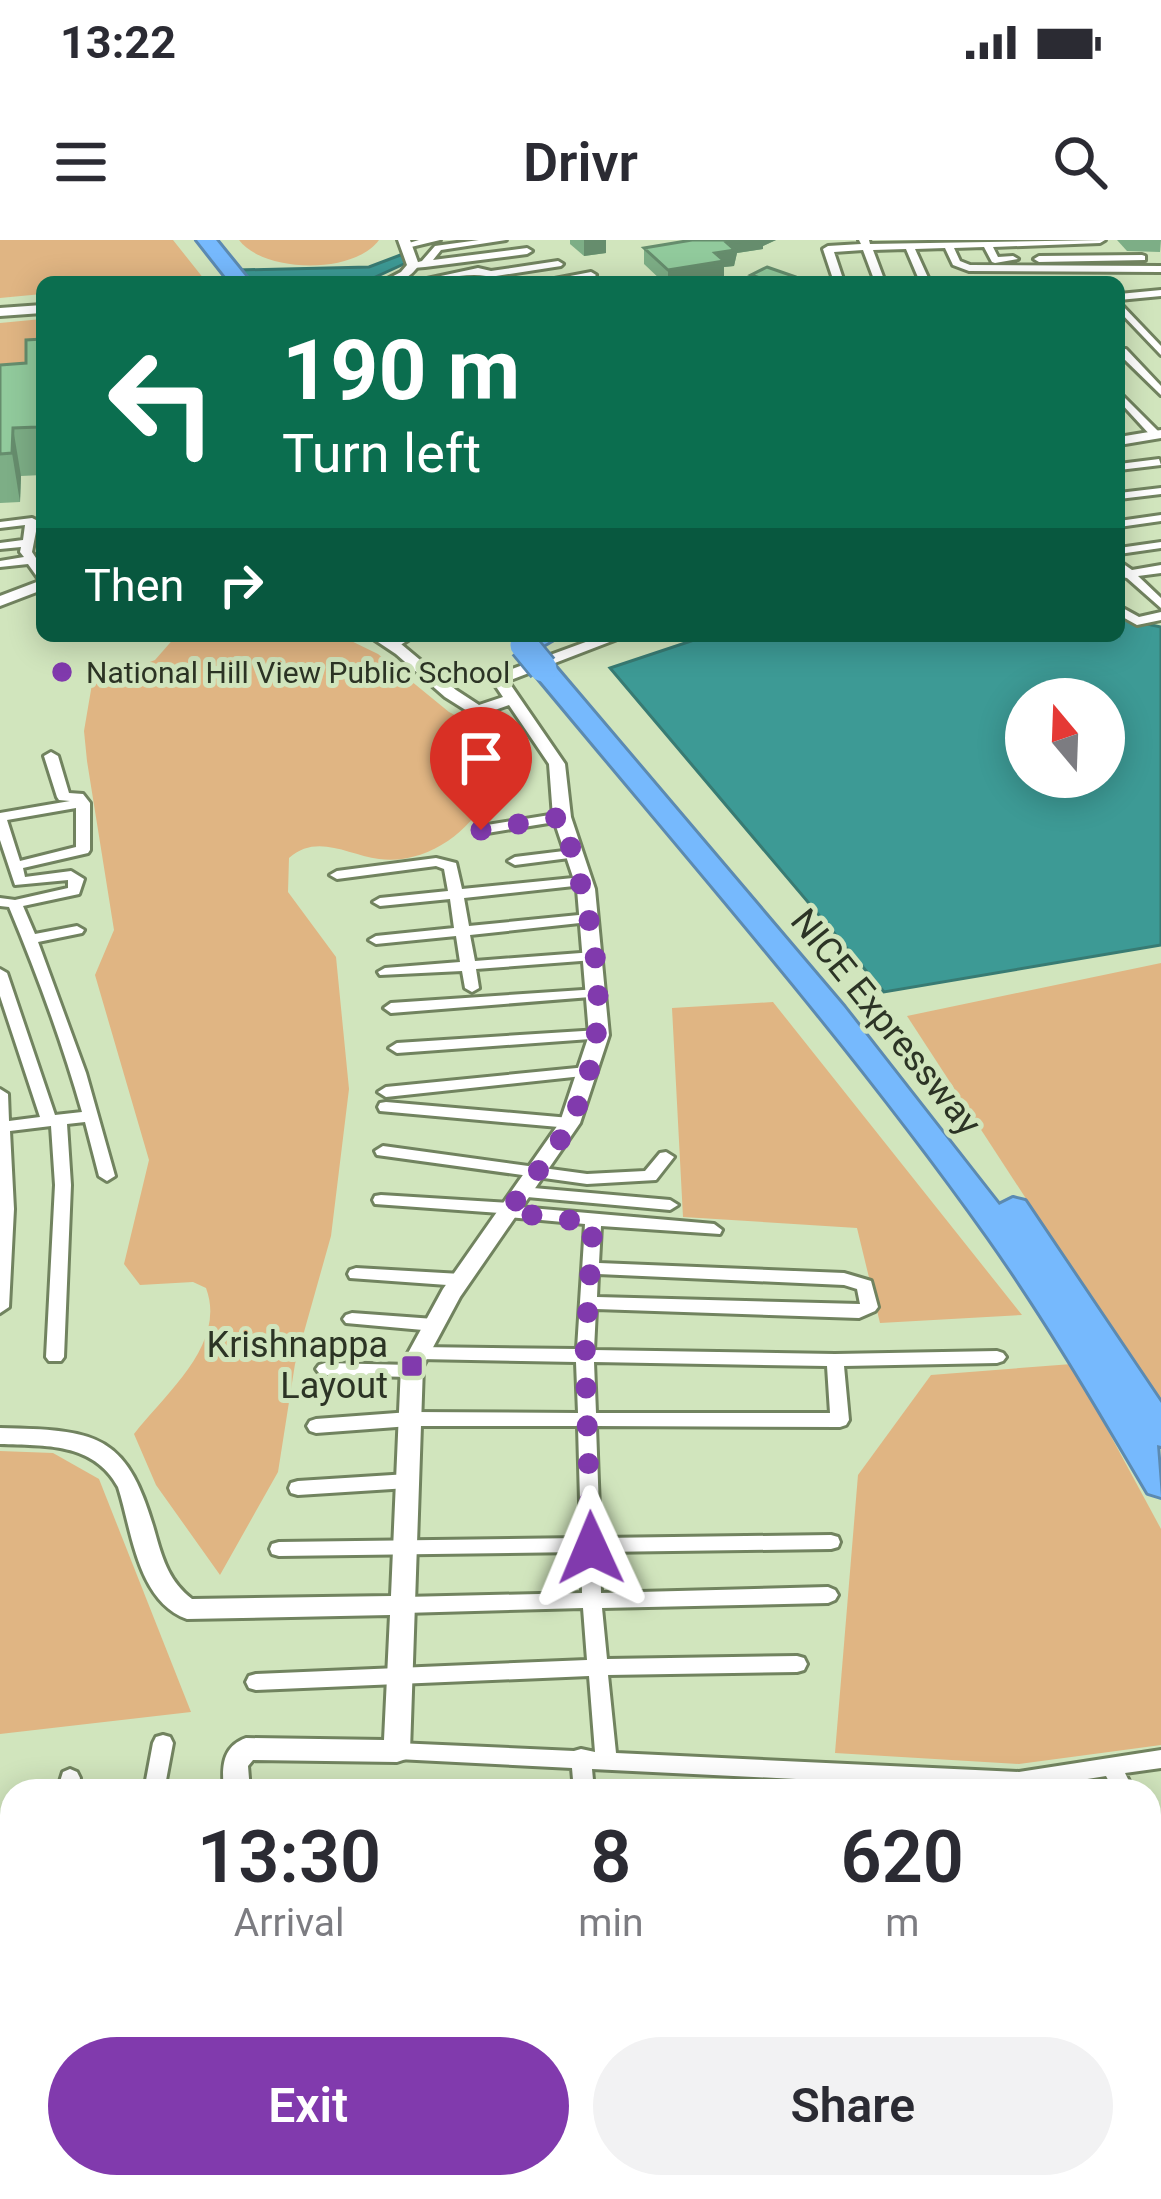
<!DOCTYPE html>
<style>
:root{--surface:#fff;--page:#f2f2f3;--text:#2b2b33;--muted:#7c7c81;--accent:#813aad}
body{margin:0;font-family:Roboto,sans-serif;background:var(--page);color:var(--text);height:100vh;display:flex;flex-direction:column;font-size:45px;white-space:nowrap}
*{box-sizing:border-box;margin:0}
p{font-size:39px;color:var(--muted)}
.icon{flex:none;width:66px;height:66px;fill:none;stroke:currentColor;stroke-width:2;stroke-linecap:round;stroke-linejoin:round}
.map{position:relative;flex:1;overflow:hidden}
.drawer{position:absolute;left:0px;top:1539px;width:1161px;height:420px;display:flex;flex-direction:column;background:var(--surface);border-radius:36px 36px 0 0;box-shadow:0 6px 30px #0003}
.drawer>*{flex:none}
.banner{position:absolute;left:36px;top:36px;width:1089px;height:366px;border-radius:18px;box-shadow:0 6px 30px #0003;background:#0b6e4f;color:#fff;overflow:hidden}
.needle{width:78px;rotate:341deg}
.buttons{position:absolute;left:1005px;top:438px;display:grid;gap:24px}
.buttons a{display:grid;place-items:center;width:120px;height:120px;border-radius:50%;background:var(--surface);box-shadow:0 6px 30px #0003;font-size:60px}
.pin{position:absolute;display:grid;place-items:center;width:102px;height:102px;color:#fff;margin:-123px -51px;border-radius:50% 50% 50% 0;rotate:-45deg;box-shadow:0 0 12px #0007}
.pin .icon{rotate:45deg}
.me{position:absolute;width:132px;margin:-66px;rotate:359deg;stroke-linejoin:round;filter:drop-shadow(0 0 9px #0008)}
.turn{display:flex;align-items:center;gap:42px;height:252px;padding:0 48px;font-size:54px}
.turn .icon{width:156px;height:156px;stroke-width:2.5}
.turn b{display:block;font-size:84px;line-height:102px}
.then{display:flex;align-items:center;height:114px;padding:0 48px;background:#0003;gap:24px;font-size:45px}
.eta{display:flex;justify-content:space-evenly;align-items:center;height:204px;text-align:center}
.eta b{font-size:72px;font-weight:600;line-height:84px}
.action{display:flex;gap:24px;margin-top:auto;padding:24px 48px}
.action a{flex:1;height:138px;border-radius:72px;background:var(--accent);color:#fff;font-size:48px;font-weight:600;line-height:138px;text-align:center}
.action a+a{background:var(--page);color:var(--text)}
.status{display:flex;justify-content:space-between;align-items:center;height:84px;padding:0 60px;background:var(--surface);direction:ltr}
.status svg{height:33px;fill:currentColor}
header{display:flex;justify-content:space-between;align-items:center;height:156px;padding:0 48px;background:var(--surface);font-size:54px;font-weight:600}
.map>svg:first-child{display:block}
.green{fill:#e0b583}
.water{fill:#3d9a95;stroke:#387b73;stroke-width:3;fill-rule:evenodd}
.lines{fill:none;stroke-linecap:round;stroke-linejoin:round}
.stream{stroke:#387b73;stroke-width:3}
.minor-casing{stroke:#71835f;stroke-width:6}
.tertiary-casing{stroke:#71835f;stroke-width:6}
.motorway-casing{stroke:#5c8ab1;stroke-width:6}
.minor{fill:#fff;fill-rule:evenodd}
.tertiary{fill:#fff;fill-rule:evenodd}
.motorway{fill:#76b9fd;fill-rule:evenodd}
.motorway-bridge-casing{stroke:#5c8ab1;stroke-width:32;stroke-linecap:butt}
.motorway-bridge{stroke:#76b9fd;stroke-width:27}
.wall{fill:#7dae86}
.shaded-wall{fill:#668d6d}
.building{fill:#91ca9c;stroke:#668d6d;stroke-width:3}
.route{stroke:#813aad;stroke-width:21;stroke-dasharray:0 37.8}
.poi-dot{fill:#813aad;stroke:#d1e5bd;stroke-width:4.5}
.labels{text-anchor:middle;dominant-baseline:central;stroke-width:10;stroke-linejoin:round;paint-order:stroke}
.far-poi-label{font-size:30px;fill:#2c3425;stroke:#d1e5bd;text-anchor:start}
.street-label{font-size:36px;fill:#2c3425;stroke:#d1e5bd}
.poi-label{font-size:36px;fill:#2c3425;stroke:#d1e5bd;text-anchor:end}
</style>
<div class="status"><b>13:22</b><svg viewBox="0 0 49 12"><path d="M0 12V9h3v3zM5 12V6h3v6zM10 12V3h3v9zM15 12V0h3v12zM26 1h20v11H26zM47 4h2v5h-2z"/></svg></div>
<header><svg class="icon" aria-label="menu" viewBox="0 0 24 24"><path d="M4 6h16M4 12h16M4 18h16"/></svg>Drivr<svg class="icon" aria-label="search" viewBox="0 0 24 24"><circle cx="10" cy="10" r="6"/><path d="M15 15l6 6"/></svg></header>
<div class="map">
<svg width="1161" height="1959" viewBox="0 0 1161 1959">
<rect width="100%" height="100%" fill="#d1e5bd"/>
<g class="green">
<polygon points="0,0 173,0 204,39 42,42 42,54 0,58"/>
<path d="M 239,0 L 379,0 C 353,35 264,33 239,0 Z"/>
<polygon points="42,79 42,139 0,141 0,83"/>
<path d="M 176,396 L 341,396 L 378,414 L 449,472 L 493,495 L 519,534 L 512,548 L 487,556 C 469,594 424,625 379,619 C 348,615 317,593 289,618 L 288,652 L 336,717 L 349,849 L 331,996 L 295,1124 L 278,1232 L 220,1335 L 156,1245 L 134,1194 C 166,1153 227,1104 206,1048 L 193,1042 L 140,1045 L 124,1024 L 149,920 L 95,735 L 114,690 L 87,521 L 84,491 L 92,444 L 155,420 Z"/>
<polygon points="1161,723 1161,1166 907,776"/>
<polygon points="773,762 1022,1075 880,1083 857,988 683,977 672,768"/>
<polygon points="1072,1124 1161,1289 1161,1505 1019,1524 835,1513 858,1235 931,1135"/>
<polygon points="0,1211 53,1213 99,1239 191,1472 0,1494"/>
<polygon points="1161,1923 1161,1959 735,1958 871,1947 1149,1947 1149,1924"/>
</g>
<g class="water">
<polygon points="403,14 406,23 371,39 246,39 239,30 369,27"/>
<path d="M 1119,378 L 1161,387 L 1161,705 L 884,752 L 610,428 L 706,396 L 1119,396 ZM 1026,459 L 1104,459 L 1104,537 L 1026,537 Z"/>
</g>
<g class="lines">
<polyline class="stream" points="208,42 232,37"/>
<defs>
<g id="minor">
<polygon points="419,0 440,0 407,8 402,5"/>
<polygon points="479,0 506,0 441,10 433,20 527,8 532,11 527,14 425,27 413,28 408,25 422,21 435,6"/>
<polygon points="859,0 869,0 870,4 1105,0 1100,3 993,7 998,17 1013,16 1018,19 995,23 992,22 984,7 954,8 960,21 970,25 1161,26 1161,32 969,31 953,25 945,8 915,9 930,42 920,42 906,9 873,10 885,42 875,42 863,10 834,12 844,42 834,42 823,9 828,6 861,4"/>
<polygon points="1142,15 1145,16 1145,20 1039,22 1034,19 1039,16"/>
<path d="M 558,21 L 563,24 L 561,26 L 496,36 L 497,42 L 487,42 L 486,36 C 463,32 437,42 413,42 L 478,28 L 491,31 Z"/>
<polygon points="591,32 596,35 594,37 563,42 539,42"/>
<polygon points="1161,50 1161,56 1119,60 1119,54"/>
<polygon points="1119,62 1161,106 1161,115 1119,71"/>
<polygon points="1119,109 1126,109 1161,146 1161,155 1119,114"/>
<polygon points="1119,152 1160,193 1160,197 1152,197 1119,161"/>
<polygon points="1159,219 1161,225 1119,230 1119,224"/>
<polygon points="1161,248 1161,254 1119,259 1119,253"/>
<polygon points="1161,275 1161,281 1119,287 1119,281"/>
<polygon points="32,278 38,281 32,312 42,327 42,340 38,338 28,324 0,327 0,321 24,317 20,312 21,307 0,309 0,303 23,300 25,285 0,288 0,282"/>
<polygon points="1161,302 1161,308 1119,314 1119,308"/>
<polygon points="1119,321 1132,330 1161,325 1161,333 1138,336 1161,358 1161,368 1127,338 1122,337"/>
<polygon points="1119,366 1139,377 1161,372 1161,380 1137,385 1119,375"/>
<polygon points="399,396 414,396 399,406 391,406 391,400"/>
<path d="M 51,512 L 58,516 L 69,553 L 83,554 L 90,563 L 90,610 L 88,613 L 23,628 L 25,637 L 71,631 L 84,639 L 79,654 L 23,666 L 35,694 L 77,686 L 84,690 L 82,693 L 38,702 L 86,833 L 115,936 L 107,941 L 99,936 L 85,882 L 67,884 L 71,945 L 64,1117 L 61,1121 L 49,1121 L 46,1117 L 55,945 L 51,886 L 10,891 L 14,969 L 9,1067 L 0,1073 L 0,849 L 8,854 L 9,881 L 40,877 L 0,756 L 0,729 L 7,733 L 55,875 L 82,872 C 62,802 37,734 9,667 L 0,666 L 0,658 L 15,660 L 68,648 L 68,640 L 15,645 L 0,600 L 0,573 L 70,561 L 59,560 L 57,557 L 44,516 ZM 76,568 L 76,607 L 20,621 L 7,580 Z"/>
<polygon points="562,573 567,574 567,580 481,594 474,590 481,586"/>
<polygon points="572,610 577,611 577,617 515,625 508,621 515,617"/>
<polygon points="436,618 456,623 462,649 583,637 590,641 583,645 464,658 469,686 589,674 596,678 589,682 470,695 475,721 594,712 601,716 594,720 476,729 479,748 472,752 465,748 462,731 380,735 378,732 385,728 460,722 456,696 376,704 369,700 376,696 454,688 450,659 380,666 373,662 380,658 448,651 444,629 436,626 337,639 330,635 337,631"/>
<polygon points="598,749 603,750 605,753 603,756 391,773 384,768 391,763"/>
<polygon points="599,790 607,795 604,798 397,813 389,808 397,803"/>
<polygon points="587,827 595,832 592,835 386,857 378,852 386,847"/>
<polygon points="386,862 570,878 578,883 570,888 380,871 378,867 380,863"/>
<polygon points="383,906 587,934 645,931 660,913 666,912 674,917 656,940 587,944 377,915 375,911"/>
<polygon points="522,947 670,960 678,965 670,970 516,956 514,952"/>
<path d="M 381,955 L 511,963 L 519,967 L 714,984 L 722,990 L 720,994 L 601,986 L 599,1023 L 844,1033 L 871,1041 L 878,1067 L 875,1071 L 859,1078 L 596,1069 L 594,1110 L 835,1114 L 997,1111 L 1003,1113 L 1006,1117 L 1003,1121 L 997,1123 L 844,1126 L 849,1180 L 846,1185 L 840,1187 L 596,1186 L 600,1298 L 831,1295 L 838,1297 L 840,1302 L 838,1307 L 831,1309 L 600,1312 L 601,1353 L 828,1347 L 835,1350 L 838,1355 L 835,1360 L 828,1363 L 602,1368 L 607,1419 L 797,1416 L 804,1418 L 807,1424 L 804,1430 L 797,1432 L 608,1435 L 616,1513 L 1019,1532 L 1161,1510 L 1161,1528 L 1125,1533 L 1134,1551 L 1114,1551 L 1106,1536 L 1019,1550 L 592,1529 L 594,1551 L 574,1551 L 572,1528 L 397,1519 L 390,1517 L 387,1511 L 390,1505 L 397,1503 L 574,1511 L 581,1509 L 595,1512 L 589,1436 L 256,1450 L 249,1448 L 246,1442 L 249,1436 L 256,1434 L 587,1420 L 583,1368 L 404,1373 L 397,1370 L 394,1365 L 397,1360 L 404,1357 L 582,1353 L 581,1312 L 279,1316 L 272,1314 L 270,1309 L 272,1304 L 279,1302 L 581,1298 L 578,1186 L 410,1186 L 316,1193 L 310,1191 L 307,1186 L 310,1181 L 316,1179 L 410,1172 L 578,1173 L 576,1122 L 419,1119 L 413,1117 L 410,1113 L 413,1109 L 419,1107 L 577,1109 L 585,984 L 508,977 L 500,973 L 375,964 L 373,960 L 375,956 ZM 598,1034 L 844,1045 L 857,1049 L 860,1064 L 597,1057 ZM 594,1122 L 827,1126 L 830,1173 L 596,1173 Z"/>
<polygon points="356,1028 461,1034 469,1040 461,1046 350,1038 348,1034 350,1030"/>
<polygon points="352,1073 434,1079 443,1085 434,1091 346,1083 343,1079 346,1075"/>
<polygon points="325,1123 411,1125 417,1127 420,1131 417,1135 411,1137 325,1135 319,1133 316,1129 319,1125"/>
<polygon points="408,1234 415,1236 417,1241 415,1246 408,1248 298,1255 291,1253 289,1248 291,1243 298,1241"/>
<polygon points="163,1495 170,1497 173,1503 164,1551 144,1551 153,1503 156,1497"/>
<polygon points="70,1529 77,1532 80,1538 77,1551 57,1551 63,1532"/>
<polygon points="1149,1592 1156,1595 1161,1604 1161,1634 1153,1631 1149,1622"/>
<polygon points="1,1669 9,1672 12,1685 12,1764 3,1769 0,1768"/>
<polygon points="12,1780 12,1800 0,1802 0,1782"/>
<polygon points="1149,1804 1161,1809 1161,1832 1149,1827"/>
<polygon points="12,1912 12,1934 0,1937 0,1915"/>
<polygon points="12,1937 12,1947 36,1947 32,1955 19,1959 0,1959 0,1939"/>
<polygon points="485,1947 509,1947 504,1959 480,1959"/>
<path d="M 570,1947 C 586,1947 605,1942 612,1959 C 596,1959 578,1959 570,1947 Z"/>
<polygon points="621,1947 645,1947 646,1959 622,1959"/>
</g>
<g id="tertiary">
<path d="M 398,0 L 410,0 L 419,25 C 408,40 400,42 382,42 L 401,32 L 407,25 Z"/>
<polygon points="42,65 42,73 0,76 0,68"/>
<polygon points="1161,190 1161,198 1119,205 1119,197"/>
<polygon points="42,340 42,350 0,366 0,356"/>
<path d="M 369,396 L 395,399 L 456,450 L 479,465 L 503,457 L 491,439 L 493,436 L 602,396 L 625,396 L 508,441 L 565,524 L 571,577 L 595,649 L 609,795 L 580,883 L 460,1057 L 423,1126 L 410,1511 L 406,1519 L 397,1522 L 253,1520 L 248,1526 L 250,1551 L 224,1551 C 222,1529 221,1507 246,1498 L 384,1500 L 390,1375 L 187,1379 C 137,1361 132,1290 118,1247 C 93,1202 46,1206 0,1204 L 0,1188 C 99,1190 128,1194 156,1296 C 163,1321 170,1342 192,1359 L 391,1356 L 401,1126 L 443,1049 L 560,882 L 589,795 L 577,649 L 553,577 L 549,524 L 509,465 L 478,476 L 472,474 L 445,457 L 396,414 Z"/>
<polygon points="12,1628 12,1683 10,1688 0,1691 0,1637 2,1632"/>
</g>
<g id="motorway">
<polygon points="197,0 216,0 250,42 230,42"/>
<polygon points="525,396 549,396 552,400 540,407"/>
<path d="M 543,421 L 552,423 L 844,767 L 999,965 L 1013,958 L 1025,961 L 1161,1163 L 1161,1206 L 1157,1205 L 1161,1257 L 1148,1253 C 1097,1166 1046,1079 988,997 C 848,800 688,619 534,433 L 531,428 L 534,423 Z"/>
</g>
</defs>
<use href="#minor" class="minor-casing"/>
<use href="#tertiary" class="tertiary-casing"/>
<use href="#motorway" class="motorway-casing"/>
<use href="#minor" class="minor"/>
<use href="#tertiary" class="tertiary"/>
<use href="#motorway" class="motorway"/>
<defs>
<polyline id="motorway-bridge" points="524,405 543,428"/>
</defs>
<use href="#motorway-bridge" class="motorway-bridge-casing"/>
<use href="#motorway-bridge" class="motorway-bridge"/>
</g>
<g class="wall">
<polygon points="570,0 606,0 606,13 584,16 570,4"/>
<polygon points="683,0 776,0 763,6 763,9 737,13 734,26 724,27 724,37 694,42 663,42 644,24 644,8 685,2"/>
<polygon points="1117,0 1161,0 1160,12 1127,11"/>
<polygon points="751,35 793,36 793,42 751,42"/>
<polygon points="42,99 42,235 21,236 20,262 0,263 0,125 26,123"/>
</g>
<g class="shaded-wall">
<polygon points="584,0 606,0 606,13 584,16"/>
<polygon points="733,0 776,0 763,6 763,9 737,13 734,26 724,27 724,37 694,42 668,42 668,30 715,13"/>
<polygon points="38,145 42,170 42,211 38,187"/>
<polygon points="13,188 21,236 20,262 12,213"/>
</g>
<g class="building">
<polygon points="692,0 736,0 738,2 727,3 735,10 715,13 724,21 668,30 644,8"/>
<polygon points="767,27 793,36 780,42 766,42 769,41 751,35"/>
<polygon points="42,99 42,144 38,145 38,187 13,188 12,213 0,214 0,125 26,123 26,100"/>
</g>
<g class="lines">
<path class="route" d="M 481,590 L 562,577 C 592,682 621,775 571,881 C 555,913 528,942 508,972 L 593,983 L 585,1115 L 591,1308"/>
</g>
<g class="poi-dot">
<circle cx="62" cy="432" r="12"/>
<rect x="400" y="1114" width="24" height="24" rx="6"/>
</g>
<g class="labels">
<g class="far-poi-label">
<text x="86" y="432">National Hill View Public School</text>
</g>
<g class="street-label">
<text transform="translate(886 782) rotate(51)">NICE Expressway</text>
</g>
<g class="poi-label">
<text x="388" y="1105">Krishnappa<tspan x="388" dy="41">Layout</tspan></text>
</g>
</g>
</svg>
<div class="buttons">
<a><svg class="needle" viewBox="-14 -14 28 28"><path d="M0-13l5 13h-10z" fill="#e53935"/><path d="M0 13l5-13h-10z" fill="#7c7c81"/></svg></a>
</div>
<div class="pin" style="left:481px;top:590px;background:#d93025"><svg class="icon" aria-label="arrive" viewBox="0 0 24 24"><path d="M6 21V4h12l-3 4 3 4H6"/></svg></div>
<svg class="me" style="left:591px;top:1308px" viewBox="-20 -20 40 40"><path d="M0-17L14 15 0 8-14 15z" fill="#813aad" stroke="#fff" stroke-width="4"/></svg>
<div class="banner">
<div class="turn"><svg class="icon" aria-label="left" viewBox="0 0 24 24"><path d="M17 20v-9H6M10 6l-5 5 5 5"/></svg><div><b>190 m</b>Turn left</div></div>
<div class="then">Then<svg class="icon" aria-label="right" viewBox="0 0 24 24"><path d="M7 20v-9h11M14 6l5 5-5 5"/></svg></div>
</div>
<section class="drawer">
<div class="eta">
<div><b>13:30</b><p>Arrival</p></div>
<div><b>8</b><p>min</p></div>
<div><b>620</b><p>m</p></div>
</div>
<div class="action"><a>Exit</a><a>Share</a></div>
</section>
</div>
